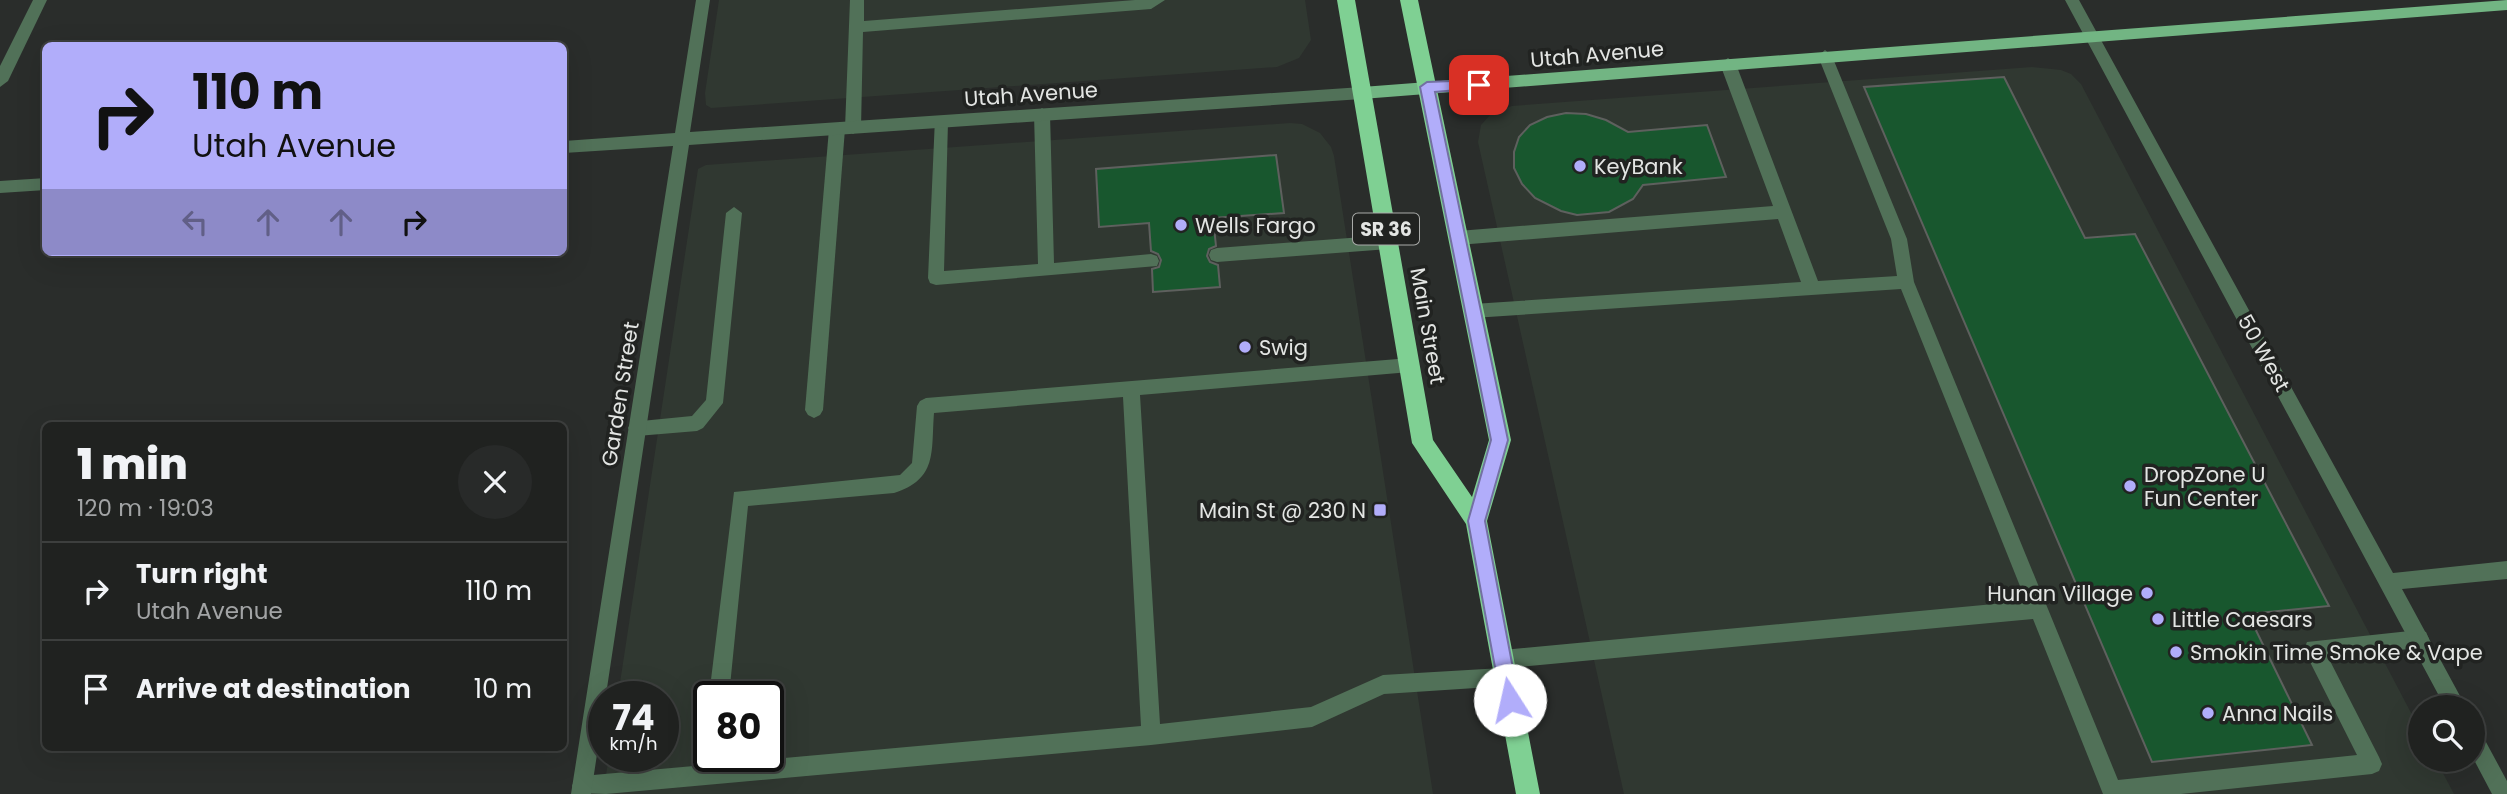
<!DOCTYPE html>
<meta charset="utf-8">
<style>
:root{--surface:#202220;--page:#282a29;--text:#f1f3f6;--muted:#a2a4a5;--line:#3d3f3e}
body{margin:0;font-family:Poppins,sans-serif;background:var(--page);color:var(--text);height:100vh;display:flex;flex-direction:column;font-size:26px;white-space:nowrap}
*{box-sizing:border-box;margin:0}
p{font-size:23px;color:var(--muted)}
.icon{flex:none;width:38px;height:38px;fill:none;stroke:currentColor;stroke-width:2;stroke-linecap:round;stroke-linejoin:round}
.map{position:relative;flex:1;overflow:hidden}
.drawer{position:absolute;left:42px;top:422px;width:525px;height:329px;display:flex;flex-direction:column;background:var(--surface);border-radius:10px;box-shadow:0 7px 28px #0002,0 0 0 2px var(--line)}
.drawer>*{flex:none}
.hud{position:absolute;left:42px;top:42px;width:525px;height:214px;border-radius:10px;box-shadow:0 7px 28px #0002,0 0 0 2px var(--line);background:#b1adfa;color:#111;overflow:hidden}
.fabs{position:absolute;left:2408px;top:695px;display:grid;gap:14px}
.fabs a{display:grid;place-items:center;width:77px;height:77px;border-radius:50%;background:var(--surface);box-shadow:0 7px 28px #0002,0 0 0 2px var(--line);font-size:35px}
.speed{position:absolute;left:588px;top:681px;display:flex;gap:14px;font-size:35px;font-weight:700;text-align:center}
.speed>*{display:grid;place-content:center;width:91px;height:91px;border-radius:50%;background:var(--surface);box-shadow:0 7px 28px #0002,0 0 0 2px var(--line);line-height:1}
.speed small{font-size:18px;font-weight:400}
.speed .limit{border:4px solid #111;border-radius:10px;background:#fff;color:#111}
.pin{position:absolute;display:grid;place-items:center;width:60px;height:60px;color:#fff;margin:-30px;border-radius:14px;box-shadow:0 4px 10px #0006}
.me{position:absolute;width:77px;margin:-38px;rotate:350deg;stroke-linejoin:round;filter:drop-shadow(0 0 5px #0008)}
.turn{display:flex;align-items:center;gap:24px;height:147px;padding:0 35px;font-size:32px}
.turn .icon{width:91px;height:91px;stroke-width:2.5}
.turn b{display:block;font-size:49px;line-height:60px}
.lanes{display:flex;align-items:center;height:66px;padding:0 35px;background:#0003;justify-content:center;gap:35px;direction:ltr}
.lanes .off{opacity:.35}
.round{display:grid;place-items:center;flex:none;width:74px;height:74px;border-radius:37px;background:var(--page)}
.overview{display:flex;align-items:center;justify-content:space-between;height:119px;padding:0 35px}
h1{font-size:42px;font-weight:800;line-height:52px}
ul{padding:0;list-style:none}
li{display:flex;align-items:center;gap:21px;height:98px;padding:0 35px;border-top:2px solid var(--line)}
li div{flex:1}
li b{display:block;font-size:26px}
li em{font-style:normal}
.map>svg:first-child{display:block}
.built{fill:#303831;fill-rule:evenodd}
.building{fill:#18572e;stroke:#5e605e;stroke-width:2}
.lines{fill:none;stroke-linecap:round;stroke-linejoin:round}
.lane{fill:#517158;fill-rule:evenodd}
.street{fill:#517158;fill-rule:evenodd}
.primary{fill:#72b583;fill-rule:evenodd}
.highway{fill:#7fd093;fill-rule:evenodd}
.route{fill:#b1adfa;stroke:#7370a2;stroke-width:2}
.poi-dot{fill:#b1adfa;stroke:#212321;stroke-width:2.5}
.labels{text-anchor:middle;dominant-baseline:central;stroke-width:7;stroke-linejoin:round;paint-order:stroke}
.shield{fill:#212321;stroke:#a9aba9;stroke-width:2}
.shield-label{font-size:19px;font-weight:bold;fill:#e3e5e3}
.street-label{font-size:21px;fill:#e3e5e3;stroke:#212321}
.poi-label{font-size:21px;fill:#e3e5e3;stroke:#212321;text-anchor:start}
</style>
<div class="map">
<svg width="2507" height="794" viewBox="0 0 2507 794">
<rect width="100%" height="100%" fill="#2a2d2b"/>
<g class="built">
<polygon points="719,0 1305,0 1311,40 1299,58 1277,67 711,108 706,105 705,93"/>
<polygon points="2032,67 2061,70 2071,74 2081,84 2420,730 2420,760 2436,760 2454,794 1624,794 1478,142 1481,125 1491,114 1512,106"/>
<path d="M 1290,123 L 1302,124 L 1320,133 L 1331,147 L 1334,156 L 1433,794 L 603,794 L 609,756 L 663,756 L 663,696 L 618,696 L 698,169 L 706,165 ZM 709,696 L 768,696 L 768,756 L 709,756 Z"/>
</g>
<g class="building">
<polygon points="2004,77 2085,238 2135,234 2329,606 2248,614 2312,745 2152,762 1864,87"/>
<polygon points="1566,113 1586,114 1606,120 1628,132 1707,125 1726,177 1643,185 1633,199 1609,212 1577,215 1561,211 1535,198 1522,184 1514,168 1514,152 1519,137 1530,125 1547,117"/>
<polygon points="1276,155 1284,213 1213,218 1216,246 1209,249 1207,256 1210,262 1218,265 1220,287 1153,292 1152,269 1159,267 1161,260 1158,254 1151,251 1149,223 1099,227 1096,169"/>
</g>
<g class="lines">
<g class="lane">
<polygon points="850,0 864,0 864,21 1135,0 1165,0 1151,9 863,32 861,128 853,134 845,128"/>
<path d="M 1825,50 L 1832,56 L 1907,239 L 1914,282 L 2118,780 L 2357,755 L 2307,656 L 2304,649 L 2307,642 L 2419,630 L 2426,632 L 2429,639 L 2426,646 L 2419,648 L 2328,657 L 2379,757 L 2382,764 L 2379,771 L 2372,774 L 2181,794 L 2103,794 L 2033,619 L 1507,668 L 1513,670 L 1516,677 L 1513,684 L 1506,686 L 1384,694 L 1312,727 L 1151,745 L 606,794 L 575,793 L 572,786 L 575,779 L 582,776 L 1141,726 L 1123,397 L 934,413 C 931,452 938,479 894,493 L 748,506 L 729,696 L 709,696 L 734,492 L 900,475 L 912,463 L 917,406 L 920,401 L 926,398 L 1410,358 L 1416,360 L 1419,365 L 1416,370 L 1410,372 L 1140,395 L 1160,724 L 1311,707 L 1383,675 L 1502,668 L 1496,666 L 1493,659 L 1496,652 L 1503,650 L 2026,601 L 1901,289 L 1473,318 L 1467,316 L 1465,311 L 1467,306 L 1473,304 L 1801,282 L 1778,219 L 1458,245 L 1452,243 L 1450,238 L 1452,233 L 1458,231 L 1773,206 L 1720,64 L 1728,58 L 1736,64 L 1818,281 L 1897,276 L 1891,239 L 1818,56 Z"/>
<polygon points="1042,108 1050,114 1054,263 1151,254 1157,256 1159,261 1157,266 936,285 930,283 928,278 935,118 940,116 948,122 944,271 1038,264 1034,114"/>
<polygon points="837,123 845,129 823,410 820,415 814,418 808,415 805,410 829,129"/>
<polygon points="734,207 742,213 723,403 703,428 697,431 637,436 631,434 628,428 631,422 692,416 706,400 726,213"/>
<polygon points="1389,235 1395,237 1397,242 1395,247 1389,249 1217,262 1211,260 1209,255 1211,250 1217,248"/>
</g>
<g class="street">
<polygon points="33,0 47,0 8,81 0,87 0,66"/>
<polygon points="696,0 710,0 690,132 1362,87 1370,93 1362,99 689,145 591,794 571,794 673,146 564,153 564,141 675,133"/>
<polygon points="2065,0 2079,0 2393,573 2507,561 2507,579 2402,589 2466,707 2445,707"/>
<polygon points="46,178 46,190 0,193 0,181"/>
<polygon points="2473,728 2480,731 2507,781 2507,794 2492,794 2473,758"/>
</g>
<polygon class="primary" points="2507,0 2507,10 1362,99 1354,93 1362,87"/>
<polygon class="highway" points="1337,0 1355,0 1433,440 1472,497 1489,440 1400,0 1418,0 1511,440 1487,521 1540,794 1516,794 1466,524 1412,443"/>
</g>
<polygon class="route" points="1479,80 1483,81 1483,88 1435,92 1508,440 1485,521 1519,700 1517,706 1510,709 1504,706 1501,700 1468,521 1491,440 1420,87 1427,82"/>
<g class="poi-dot">
<circle cx="1580" cy="166" r="7"/>
<circle cx="1181" cy="225" r="7"/>
<circle cx="1245" cy="347" r="7"/>
<circle cx="2130" cy="486" r="7"/>
<rect x="1373" y="503" width="14" height="14" rx="3.5"/>
<circle cx="2147" cy="593" r="7"/>
<circle cx="2158" cy="619" r="7"/>
<circle cx="2176" cy="652" r="7"/>
<circle cx="2208" cy="713" r="7"/>
</g>
<g class="labels">
<rect class="shield" x="1353" y="213.5" width="66" height="31" rx="5"/>
<g class="shield-label">
<text x="1386" y="229">SR 36</text>
</g>
<g class="street-label">
<text transform="translate(1597 54) rotate(-5)">Utah Avenue</text>
<text transform="translate(1031 94) rotate(-4)">Utah Avenue</text>
<text transform="translate(1428 326) rotate(80)">Main Street</text>
<text transform="translate(2264 353) rotate(61)">50 West</text>
<text transform="translate(620 394) rotate(-81)">Garden Street</text>
</g>
<g class="poi-label">
<text x="1594" y="166">KeyBank</text>
<text x="1195" y="225">Wells Fargo</text>
<text x="1259" y="347">Swig</text>
<text x="2144" y="474">DropZone U<tspan x="2144" dy="24">Fun Center</tspan></text>
<text x="1366" y="510" text-anchor="end">Main St @ 230 N</text>
<text x="2133" y="593" text-anchor="end">Hunan Village</text>
<text x="2172" y="619">Little Caesars</text>
<text x="2190" y="652">Smokin Time Smoke &amp; Vape</text>
<text x="2222" y="713">Anna Nails</text>
</g>
</g>
</svg>
<div class="fabs">
<a><svg class="icon" aria-label="search" viewBox="0 0 24 24"><circle cx="10" cy="10" r="6"/><path d="M15 15l6 6"/></svg></a>
</div>
<div class="speed"><div>74<small>km/h</small></div><div class="limit">80</div></div>
<div class="pin" style="left:1479px;top:85px;background:#d93025"><svg class="icon" aria-label="arrive" viewBox="0 0 24 24"><path d="M6 21V4h12l-3 4 3 4H6"/></svg></div>
<svg class="me" style="left:1510px;top:700px" viewBox="-20 -20 40 40"><circle r="19" fill="#fff"/><path d="M0-13L10 11 0 6-10 11z" fill="#b1adfa"/></svg>
<div class="hud">
<div class="turn"><svg class="icon" aria-label="right" viewBox="0 0 24 24"><path d="M7 20v-9h11M14 6l5 5-5 5"/></svg><div><b>110 m</b>Utah Avenue</div></div>
<div class="lanes"><svg class="icon off" aria-label="left" viewBox="0 0 24 24"><path d="M17 20v-9H6M10 6l-5 5 5 5"/></svg><svg class="icon off" aria-label="ahead" viewBox="0 0 24 24"><path d="M12 20V5M6 11l6-6 6 6"/></svg><svg class="icon off" aria-label="ahead" viewBox="0 0 24 24"><path d="M12 20V5M6 11l6-6 6 6"/></svg><svg class="icon" aria-label="right" viewBox="0 0 24 24"><path d="M7 20v-9h11M14 6l5 5-5 5"/></svg></div>
</div>
<section class="drawer">
<div class="overview"><div><h1>1 min</h1><p>120 m · 19:03</p></div><a class="round"><svg class="icon" aria-label="close" viewBox="0 0 24 24"><path d="M6 6l12 12M18 6L6 18"/></svg></a></div>
<ul>
<li><svg class="icon" aria-label="right" viewBox="0 0 24 24"><path d="M7 20v-9h11M14 6l5 5-5 5"/></svg><div><b>Turn right</b><p>Utah Avenue</p></div><em>110 m</em></li>
<li><svg class="icon" aria-label="arrive" viewBox="0 0 24 24"><path d="M6 21V4h12l-3 4 3 4H6"/></svg><div><b>Arrive at destination</b></div><em>10 m</em></li>
</ul>
</section>
</div>
